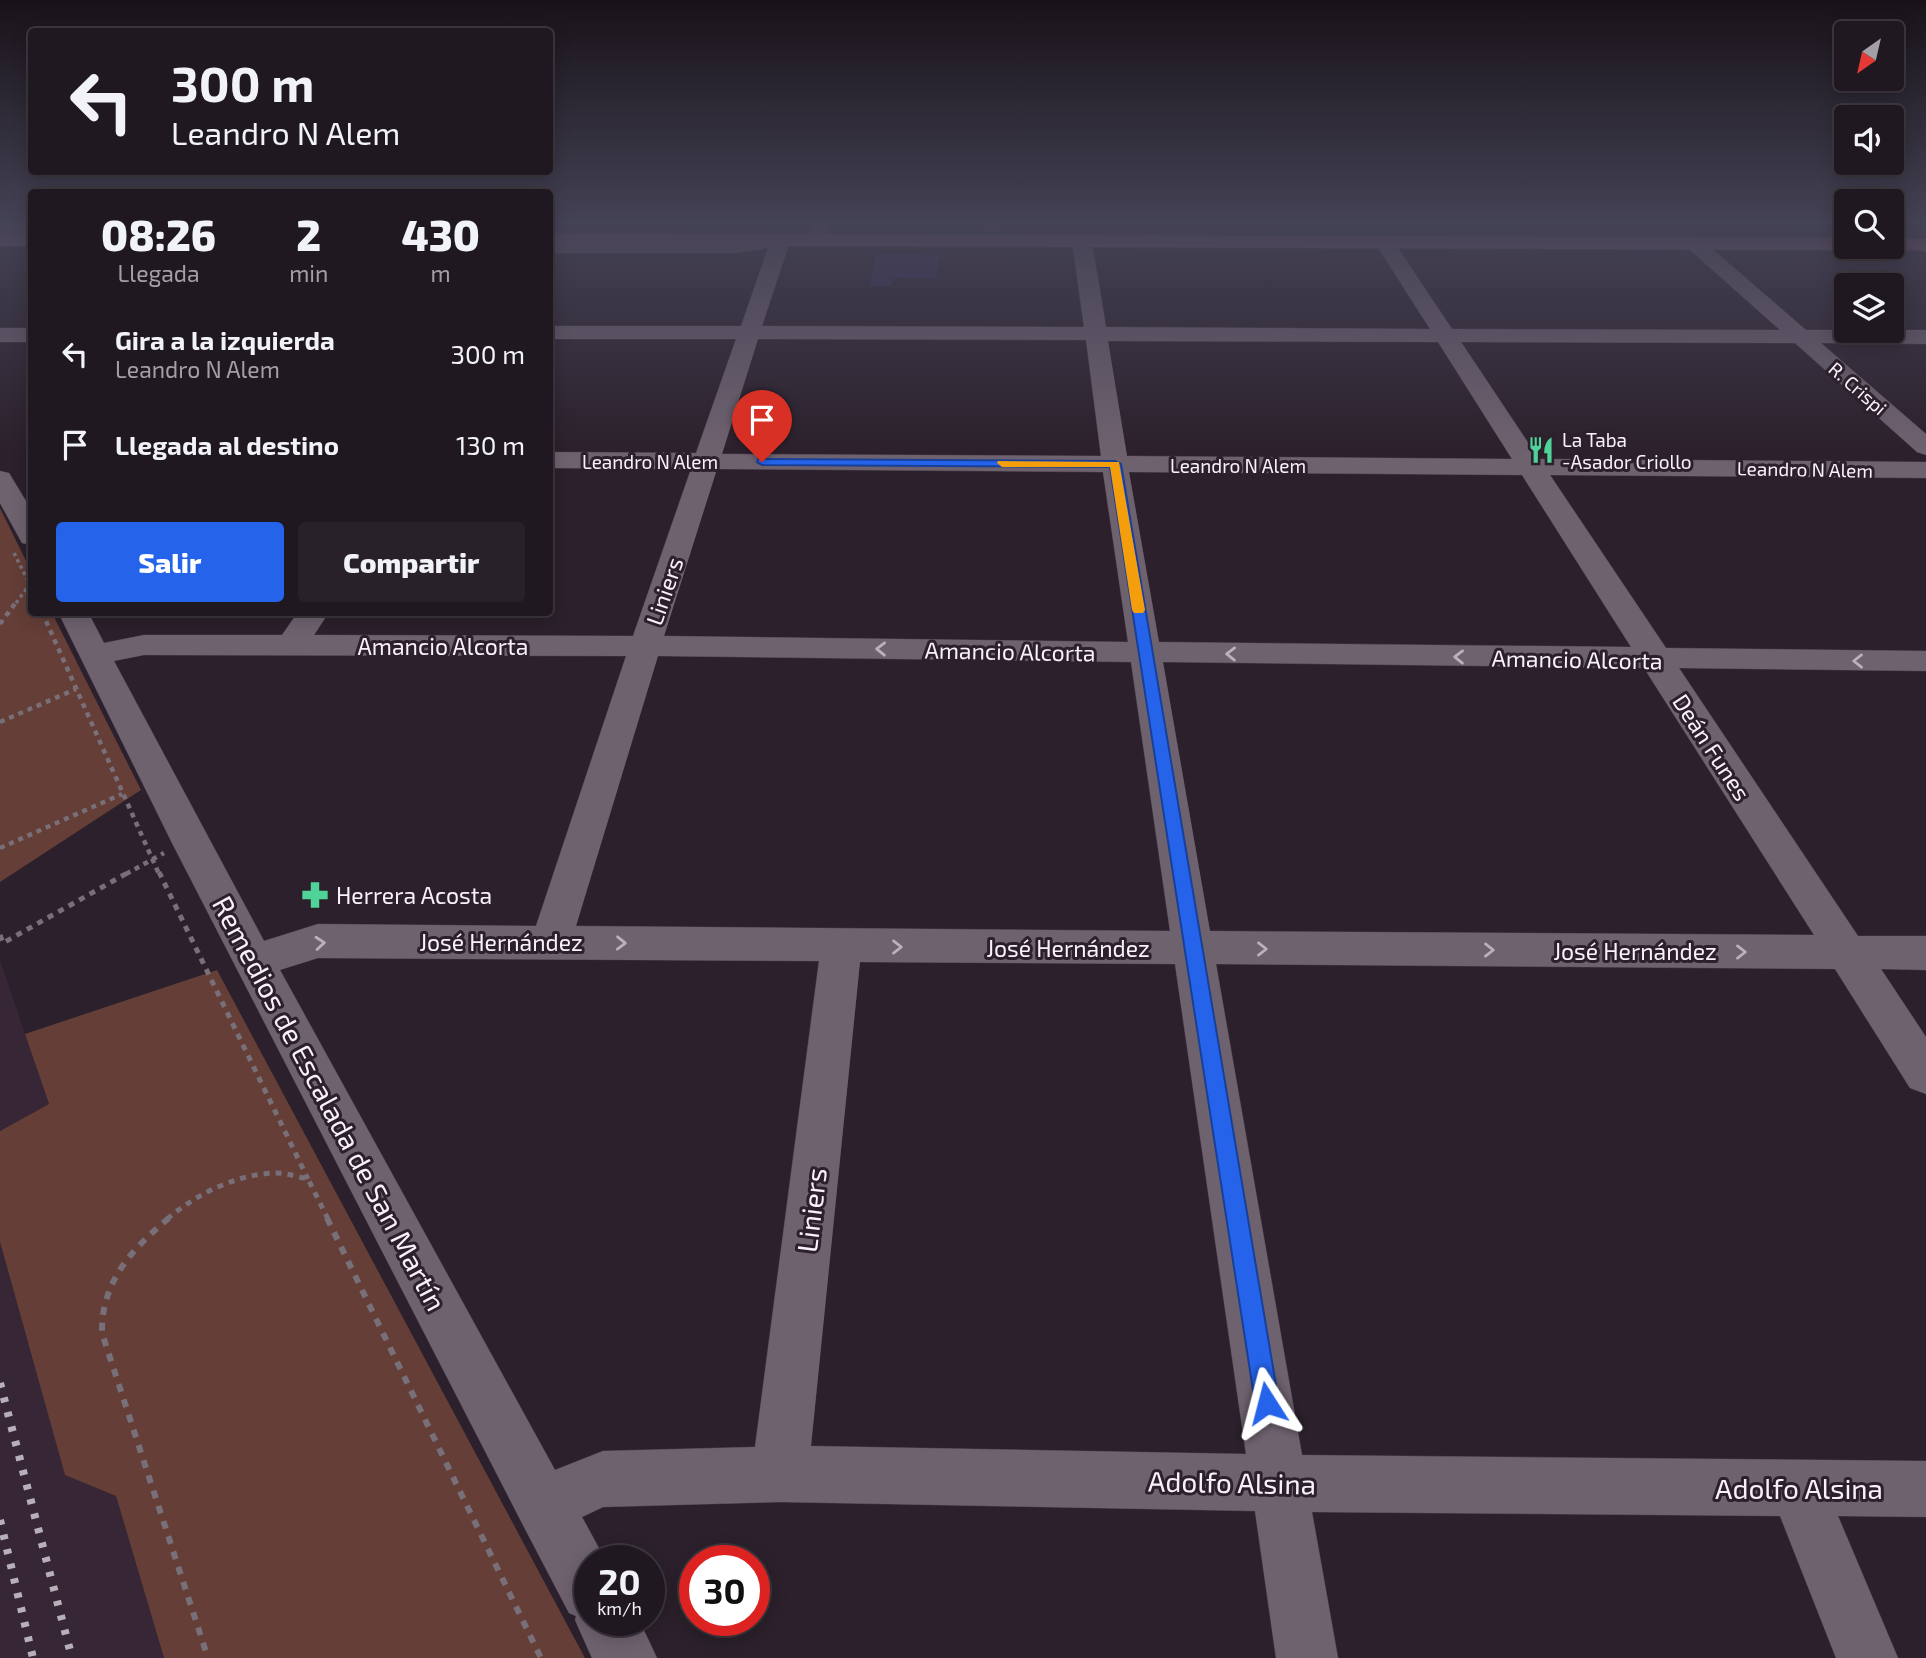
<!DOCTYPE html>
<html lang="es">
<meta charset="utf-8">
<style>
:root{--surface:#201820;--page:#282129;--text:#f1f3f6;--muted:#a2a0a5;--line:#3d373e;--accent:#2563eb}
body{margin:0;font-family:"Exo 2",sans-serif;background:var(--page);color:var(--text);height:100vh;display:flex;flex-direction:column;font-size:26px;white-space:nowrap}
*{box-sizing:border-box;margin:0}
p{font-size:23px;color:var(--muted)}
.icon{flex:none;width:38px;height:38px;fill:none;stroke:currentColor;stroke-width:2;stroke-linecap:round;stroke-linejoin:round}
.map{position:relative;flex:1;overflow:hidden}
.details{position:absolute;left:28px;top:189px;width:525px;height:427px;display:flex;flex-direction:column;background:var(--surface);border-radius:7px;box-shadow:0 4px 18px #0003,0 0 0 2px var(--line)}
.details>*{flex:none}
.guide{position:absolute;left:28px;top:28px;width:525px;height:147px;border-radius:7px;box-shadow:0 4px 18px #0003,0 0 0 2px var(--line);background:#201820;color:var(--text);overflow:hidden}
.needle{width:46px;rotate:214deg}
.tools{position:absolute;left:1834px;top:21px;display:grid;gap:14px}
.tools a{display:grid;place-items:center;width:70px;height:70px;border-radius:7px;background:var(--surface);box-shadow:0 4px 18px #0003,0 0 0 2px var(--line);font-size:35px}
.speed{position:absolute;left:574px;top:1545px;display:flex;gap:14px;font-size:35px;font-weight:700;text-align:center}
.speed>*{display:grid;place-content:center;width:91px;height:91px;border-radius:50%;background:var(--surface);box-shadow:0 4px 18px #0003,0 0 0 2px var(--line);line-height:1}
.speed small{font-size:18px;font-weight:400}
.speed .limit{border:10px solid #d22;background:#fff;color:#111}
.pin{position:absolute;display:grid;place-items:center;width:60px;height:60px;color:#fff;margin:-72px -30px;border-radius:50% 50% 50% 0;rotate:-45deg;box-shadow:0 0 7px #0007}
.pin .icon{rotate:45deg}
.me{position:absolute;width:77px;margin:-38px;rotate:351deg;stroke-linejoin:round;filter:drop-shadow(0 0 5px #0008)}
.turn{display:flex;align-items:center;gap:24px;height:147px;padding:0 28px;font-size:32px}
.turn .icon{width:91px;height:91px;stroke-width:2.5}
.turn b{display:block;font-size:49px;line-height:60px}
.eta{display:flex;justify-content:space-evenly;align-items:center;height:119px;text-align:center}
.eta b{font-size:42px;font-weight:800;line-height:49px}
.button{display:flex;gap:14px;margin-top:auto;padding:14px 28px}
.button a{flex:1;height:80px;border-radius:7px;background:var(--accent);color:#fff;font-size:28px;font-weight:800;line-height:80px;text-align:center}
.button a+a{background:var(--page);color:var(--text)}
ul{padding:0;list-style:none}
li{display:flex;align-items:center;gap:21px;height:91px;padding:0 28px}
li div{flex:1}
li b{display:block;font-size:26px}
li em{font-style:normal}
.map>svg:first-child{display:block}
.built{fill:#362636}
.green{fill:#643e37}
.building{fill:#362b58}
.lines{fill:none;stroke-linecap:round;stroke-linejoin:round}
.minor-casing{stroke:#463c46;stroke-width:1}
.major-casing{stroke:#463c46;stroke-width:2}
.path-far3{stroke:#786f78;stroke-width:3.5;stroke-dasharray:3.5 3.5;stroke-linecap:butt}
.path-far2{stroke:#786f78;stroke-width:4.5;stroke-dasharray:5 5;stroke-linecap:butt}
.path-far1{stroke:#786f78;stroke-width:5;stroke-dasharray:6 6;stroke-linecap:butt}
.path{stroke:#786f78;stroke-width:6;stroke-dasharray:8 8;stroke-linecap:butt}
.minor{fill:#6f626f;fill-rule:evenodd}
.major{fill:#9b6179;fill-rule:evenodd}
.rail{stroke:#b8b0b8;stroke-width:8;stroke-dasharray:5 10;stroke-linecap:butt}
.oneway{stroke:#bbb1bb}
.route{fill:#2563eb;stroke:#184099;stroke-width:2}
.slow{fill:#f59e0b}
.labels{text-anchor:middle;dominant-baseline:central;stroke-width:6;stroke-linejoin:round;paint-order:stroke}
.far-street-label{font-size:19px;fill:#f9f1f9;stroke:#2b202b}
.far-poi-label{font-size:19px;fill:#f9f1f9;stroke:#2b202b;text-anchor:start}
.street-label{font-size:23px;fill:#f9f1f9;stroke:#2b202b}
.poi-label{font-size:23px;fill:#f9f1f9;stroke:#2b202b;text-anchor:start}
.near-street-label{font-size:28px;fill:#f9f1f9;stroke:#2b202b}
</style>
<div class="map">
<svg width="1926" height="1658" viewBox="0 0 1926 1658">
<rect width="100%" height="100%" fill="#2b202b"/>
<g class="built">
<polygon points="683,222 759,222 756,228 684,229 680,227"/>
<polygon points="0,960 49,1104 0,1131"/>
<polygon points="0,1242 65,1474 116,1496 164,1658 0,1658"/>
</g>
<g class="green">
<polygon points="1010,222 1140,222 1143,233 1010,232"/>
<polygon points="0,508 31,571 32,612 52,613 141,790 0,882"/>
<polygon points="217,970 585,1658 164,1658 116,1496 65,1475 0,1242 0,1131 49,1104 25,1034"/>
</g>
<polygon class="building" points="876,254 923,254 940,255 935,279 894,278 892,286 870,286"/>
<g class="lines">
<defs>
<g id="minor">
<polygon points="814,222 832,222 824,245 810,245 807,241"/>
<polygon points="984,222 1002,222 999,231 985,231"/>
<rect x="0" y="224" width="32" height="12"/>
<path d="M 780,235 L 790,241 L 762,326 L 1084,327 L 1072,242 L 1082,236 L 1092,242 L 1106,327 L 1430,329 L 1375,243 L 1385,237 L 1392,239 L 1452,329 L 1780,330 L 1689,249 L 1686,245 L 1696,239 L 1703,241 L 1806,330 L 1926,330 L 1926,344 L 1821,343 L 1926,434 L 1926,455 L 1917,452 L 1795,343 L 1461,342 L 1539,459 L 1926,462 L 1926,478 L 1550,475 L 1666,648 L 1926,651 L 1926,671 L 1679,668 L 1858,936 L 1926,936 L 1926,970 L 1881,969 L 1926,1037 L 1926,1094 L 1910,1088 L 1835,969 L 1216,964 L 1302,1455 L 1926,1461 L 1926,1517 L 1838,1516 L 1898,1658 L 1836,1658 L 1780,1516 L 1312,1512 L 1338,1658 L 1276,1658 L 1255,1511 L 780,1502 L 603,1507 L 582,1517 L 606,1561 L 590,1561 L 590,1620 L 639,1620 L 657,1658 L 592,1658 L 575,1620 L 576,1616 L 569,1613 L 524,1527 L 171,841 L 58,612 L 88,612 L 104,643 L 144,635 L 282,635 L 298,612 L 329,612 L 314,635 L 633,636 L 691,469 L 550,468 L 550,452 L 696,453 L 736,339 L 550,339 L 550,326 L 741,326 L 768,248 L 736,253 L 550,253 L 550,241 L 736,241 ZM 758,339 L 1086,340 L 1101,456 L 722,454 ZM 1108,341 L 1438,342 L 1512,459 L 1127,456 ZM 717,469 L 1103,472 L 1128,642 L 664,636 ZM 1129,472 L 1522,475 L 1631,647 L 1159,642 ZM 144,655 L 626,656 L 536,926 L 318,924 L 264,941 L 114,661 ZM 658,656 L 1131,662 L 1170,931 L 576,926 ZM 1163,662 L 1644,668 L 1814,935 L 1210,931 ZM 318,958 L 819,961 L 755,1447 L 603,1451 L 555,1470 L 280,970 ZM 860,962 L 1175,964 L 1246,1454 L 811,1446 Z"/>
<rect x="0" y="328" width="32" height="14"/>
<polygon points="0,471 9,473 32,511 32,545 22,543 0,503"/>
</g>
<g id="major">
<polygon points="550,233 1846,238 1846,247 1854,247 1846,250 550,245"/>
<rect x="0" y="234" width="32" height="12"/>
<polygon points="1892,238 1926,239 1926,251 1885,248 1892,247"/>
</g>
</defs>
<use href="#minor" class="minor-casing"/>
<use href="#major" class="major-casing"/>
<g class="path-far3">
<polyline points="14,553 32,589"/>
<polyline points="16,603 30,584"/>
</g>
<g class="path-far2">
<polyline points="42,612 159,874"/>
<polyline points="0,624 17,601"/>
<polyline points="0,722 76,689"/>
<polyline points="0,848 122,794"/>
<polyline points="126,874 164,853"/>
</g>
<g class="path-far1">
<polyline points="159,872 308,1179"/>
<polyline points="0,935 3,943 129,872"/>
<path d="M 167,1219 C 197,1194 236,1174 276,1173 C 287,1173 298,1177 308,1179 L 328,1219"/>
</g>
<g class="path">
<path d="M 169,1218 C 132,1249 101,1282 102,1333 L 208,1658"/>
<polyline points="327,1218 541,1658"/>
</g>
<use href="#minor" class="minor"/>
<use href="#major" class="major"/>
<g class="rail">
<polyline points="0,1383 72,1658"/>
<polyline points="0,1520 33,1658"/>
</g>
</g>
<defs><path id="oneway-chevron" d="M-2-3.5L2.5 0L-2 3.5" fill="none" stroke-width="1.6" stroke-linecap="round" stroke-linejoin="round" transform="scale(1.75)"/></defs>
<g class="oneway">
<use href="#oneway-chevron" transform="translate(881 649) rotate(-179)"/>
<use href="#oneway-chevron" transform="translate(1231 654) rotate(-179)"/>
<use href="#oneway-chevron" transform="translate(1459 657) rotate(-179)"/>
<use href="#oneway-chevron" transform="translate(1858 661) rotate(-180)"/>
<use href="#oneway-chevron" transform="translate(320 943) rotate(-5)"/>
<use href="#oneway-chevron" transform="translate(621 943) rotate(1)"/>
<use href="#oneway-chevron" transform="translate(897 947)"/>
<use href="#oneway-chevron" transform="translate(1262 949)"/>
<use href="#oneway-chevron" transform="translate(1489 950)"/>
<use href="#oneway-chevron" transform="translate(1741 952)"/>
</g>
<linearGradient id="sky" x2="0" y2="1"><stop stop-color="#181218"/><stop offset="0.49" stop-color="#444255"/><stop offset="1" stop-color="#444255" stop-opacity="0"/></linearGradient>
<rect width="1926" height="454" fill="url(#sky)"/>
<polygon class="route" points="758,459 1115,461 1121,464 1279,1403 1275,1411 1267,1414 1259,1411 1255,1403 1110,467 762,465 757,462"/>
<polygon class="slow" points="998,461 1119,462 1145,610 1143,613 1134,613 1132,610 1110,467 1002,467 997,463"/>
<defs>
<symbol id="restaurant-bare" viewBox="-9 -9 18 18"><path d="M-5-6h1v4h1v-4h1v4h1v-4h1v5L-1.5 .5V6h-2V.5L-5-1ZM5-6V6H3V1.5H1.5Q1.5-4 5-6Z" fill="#4fd399" stroke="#2b202b" stroke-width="2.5" paint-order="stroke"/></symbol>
<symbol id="pharmacy-bare" viewBox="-9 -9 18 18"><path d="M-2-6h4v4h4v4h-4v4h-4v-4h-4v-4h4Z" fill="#4fd399" stroke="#2b202b" stroke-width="2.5" paint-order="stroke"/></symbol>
</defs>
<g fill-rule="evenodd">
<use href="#restaurant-bare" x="1522" y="431" width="38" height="38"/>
<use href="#pharmacy-bare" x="296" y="876" width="38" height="38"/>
</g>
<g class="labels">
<g class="far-street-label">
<text transform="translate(1858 388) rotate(41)">R. Crispi</text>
<text x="650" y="461">Leandro N Alem</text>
<text x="1238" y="465">Leandro N Alem</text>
<text transform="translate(1805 469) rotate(1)">Leandro N Alem</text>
</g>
<g class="far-poi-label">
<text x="1562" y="439">La Taba<tspan x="1562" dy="22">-Asador Criollo</tspan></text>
</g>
<g class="street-label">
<text transform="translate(664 591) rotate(-71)">Liniers</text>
<text x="443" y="646">Amancio Alcorta</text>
<text transform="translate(1010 651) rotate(1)">Amancio Alcorta</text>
<text transform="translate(1577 659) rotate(1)">Amancio Alcorta</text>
<text transform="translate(1712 747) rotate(57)">Deán Funes</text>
<text x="501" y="942">José Hernández</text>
<text x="1068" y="948">José Hernández</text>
<text x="1635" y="951">José Hernández</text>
</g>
<g class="poi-label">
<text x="336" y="895">Herrera Acosta</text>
</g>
<g class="near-street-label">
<text transform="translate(330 1103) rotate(62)">Remedios de Escalada de San Martín</text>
<text transform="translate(811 1210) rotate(-83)">Liniers</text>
<text transform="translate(1232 1482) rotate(1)">Adolfo Alsina</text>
<text x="1799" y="1488">Adolfo Alsina</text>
</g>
</g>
</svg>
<div class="tools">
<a><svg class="needle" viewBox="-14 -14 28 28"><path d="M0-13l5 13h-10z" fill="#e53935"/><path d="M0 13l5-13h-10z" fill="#a2a0a5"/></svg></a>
<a><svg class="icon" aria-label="sound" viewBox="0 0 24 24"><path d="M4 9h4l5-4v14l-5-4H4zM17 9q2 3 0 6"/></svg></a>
<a><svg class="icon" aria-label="search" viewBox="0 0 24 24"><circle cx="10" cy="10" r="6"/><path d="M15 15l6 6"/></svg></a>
<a><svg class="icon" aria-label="layers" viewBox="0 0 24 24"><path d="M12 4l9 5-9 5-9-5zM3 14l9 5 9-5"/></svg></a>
</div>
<div class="speed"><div>20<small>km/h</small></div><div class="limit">30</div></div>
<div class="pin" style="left:762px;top:462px;background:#d93025"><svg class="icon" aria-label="arrive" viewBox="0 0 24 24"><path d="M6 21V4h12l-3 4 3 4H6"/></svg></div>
<svg class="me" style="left:1267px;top:1403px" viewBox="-20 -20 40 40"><path d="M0-17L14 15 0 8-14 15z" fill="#2563eb" stroke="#fff" stroke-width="4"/></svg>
<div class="guide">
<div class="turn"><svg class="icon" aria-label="left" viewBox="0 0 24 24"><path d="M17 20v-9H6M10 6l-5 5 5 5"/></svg><div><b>300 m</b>Leandro N Alem</div></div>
</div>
<section class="details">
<div class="eta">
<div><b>08:26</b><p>Llegada</p></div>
<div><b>2</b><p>min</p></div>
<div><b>430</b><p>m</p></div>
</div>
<ul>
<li><svg class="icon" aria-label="left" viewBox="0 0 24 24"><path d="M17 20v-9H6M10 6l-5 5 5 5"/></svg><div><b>Gira a la izquierda</b><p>Leandro N Alem</p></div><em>300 m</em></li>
<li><svg class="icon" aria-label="arrive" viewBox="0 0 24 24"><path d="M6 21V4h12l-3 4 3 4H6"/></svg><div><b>Llegada al destino</b></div><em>130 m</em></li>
</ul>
<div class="button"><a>Salir</a><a>Compartir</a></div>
</section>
</div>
